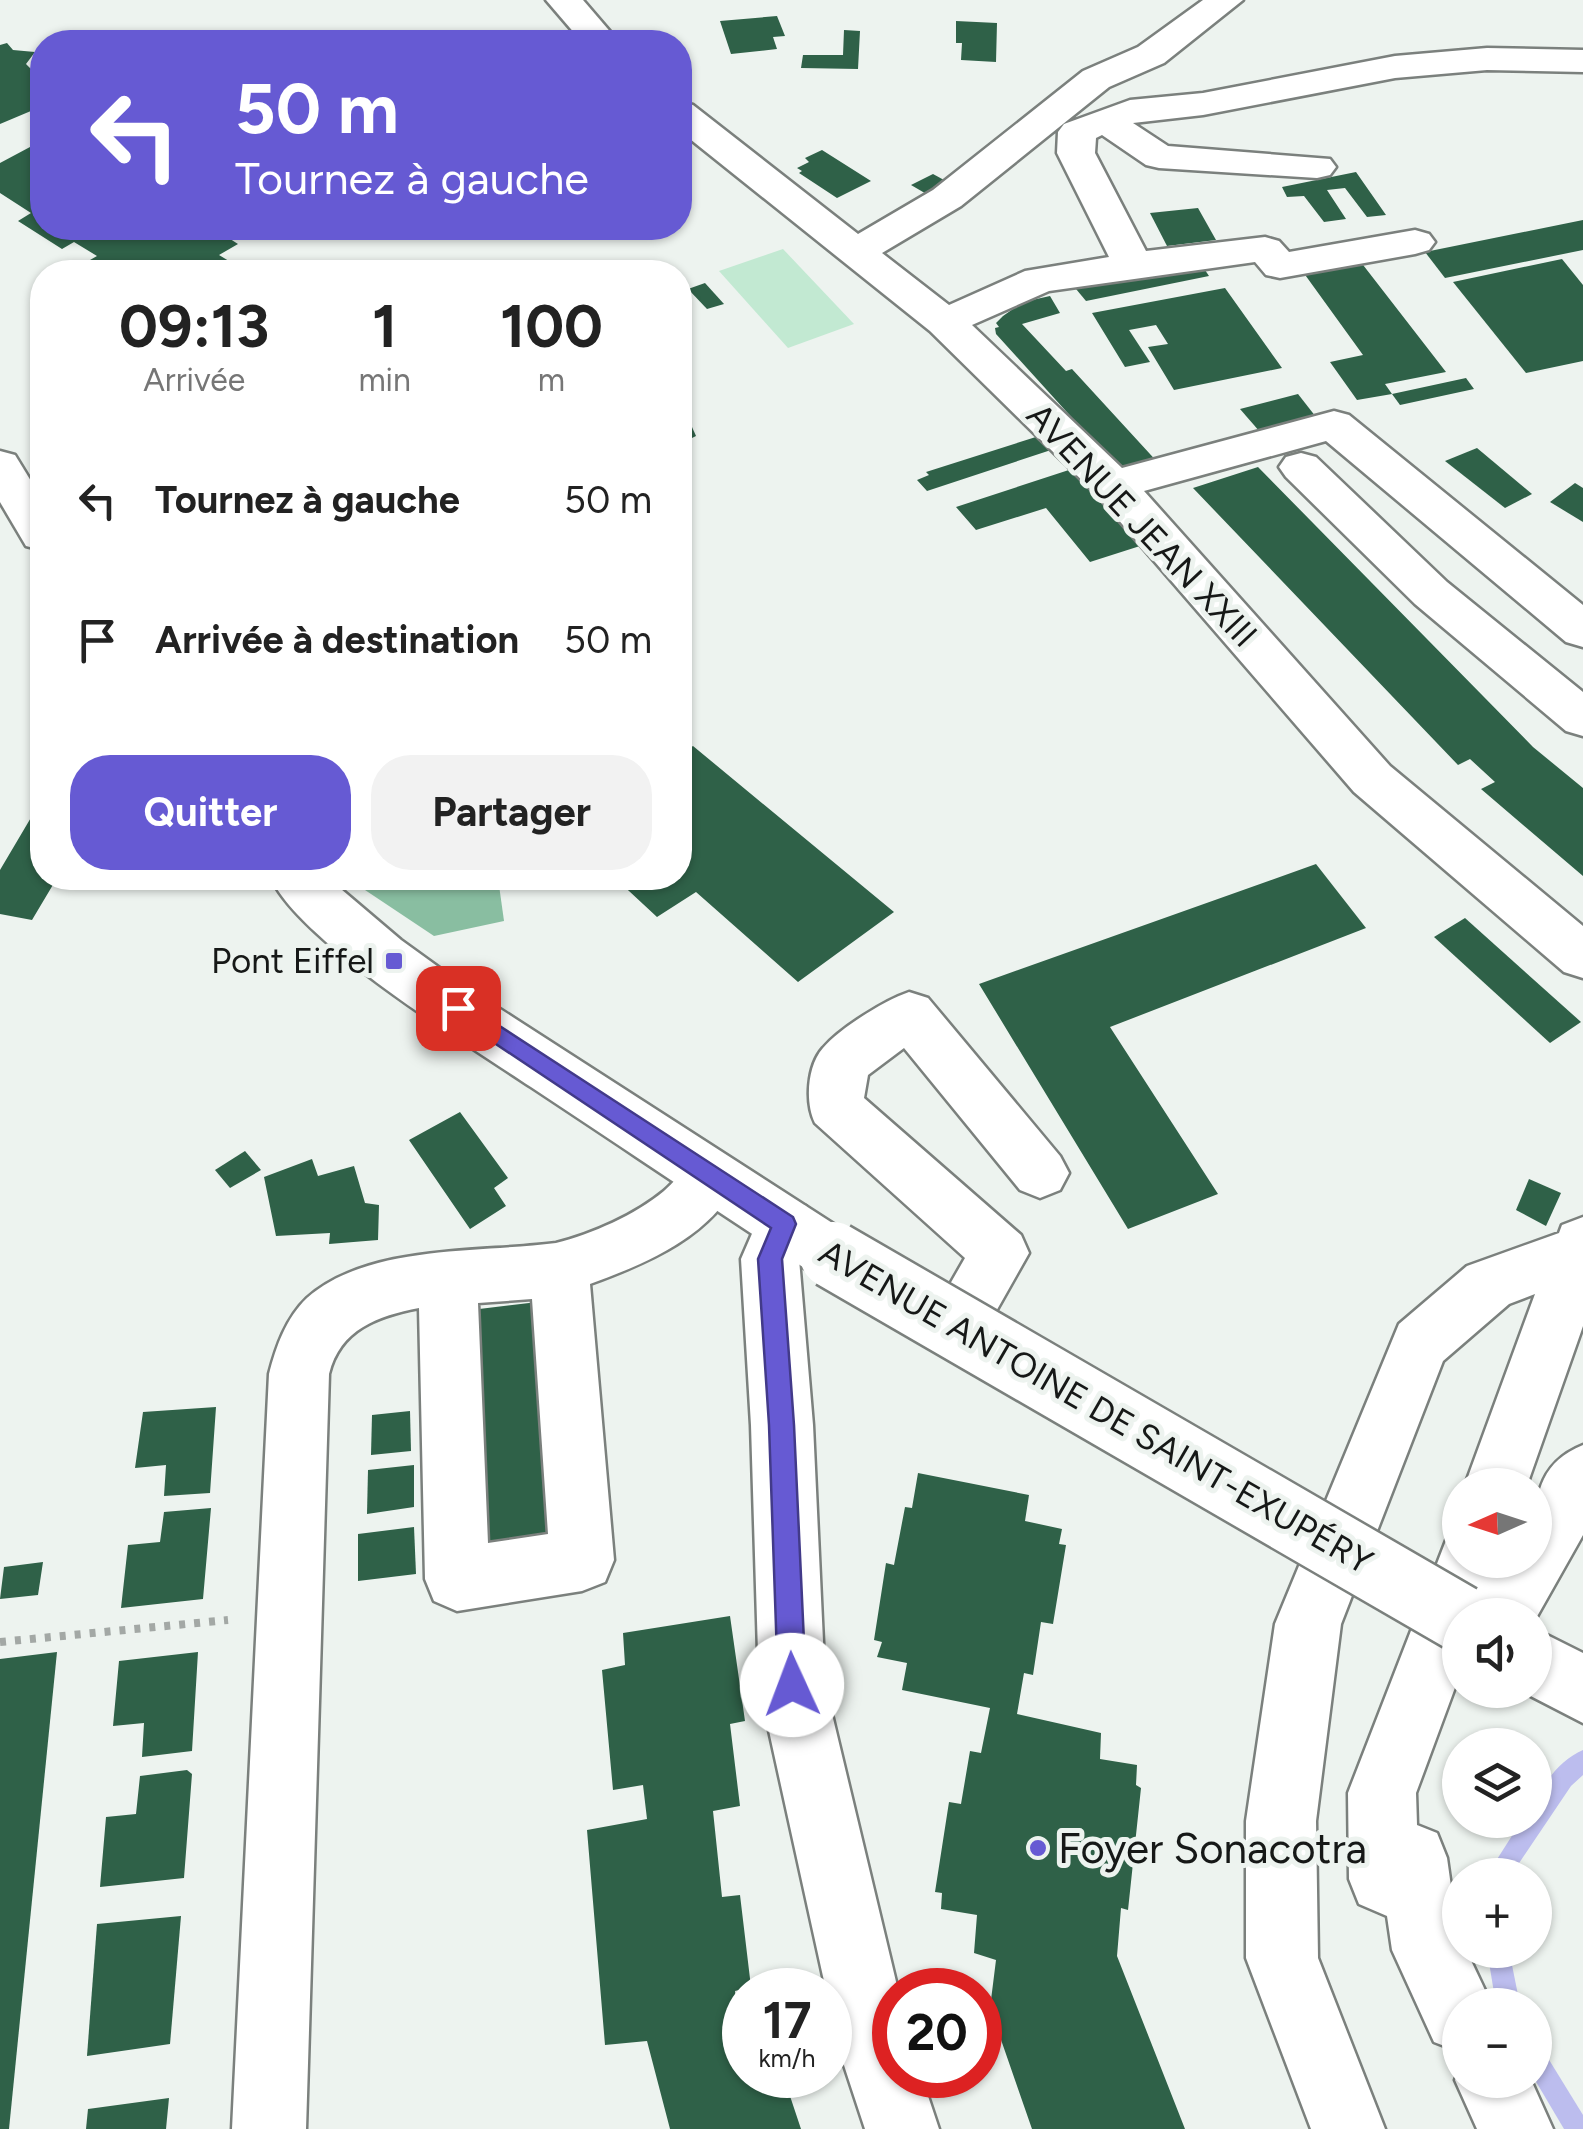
<!DOCTYPE html>
<html lang="fr">
<meta charset="utf-8">
<style>
:root{--surface:#fff;--page:#f2f2f2;--text:#222;--muted:#767676;--accent:#665ad3}
body{margin:0;font-family:Figtree,sans-serif;background:var(--page);color:var(--text);height:100vh;display:flex;flex-direction:column;font-size:38px;white-space:nowrap}
*{box-sizing:border-box;margin:0}
p{font-size:32px;color:var(--muted)}
.icon{flex:none;width:55px;height:55px;fill:none;stroke:currentColor;stroke-width:2;stroke-linecap:round;stroke-linejoin:round}
.map{position:relative;flex:1;overflow:hidden}
.side{position:absolute;left:30px;top:260px;width:662px;height:630px;display:flex;flex-direction:column;background:var(--surface);border-radius:40px;box-shadow:0 2px 8px #0004}
.side>*{flex:none}
.guide{position:absolute;left:30px;top:30px;width:662px;height:210px;border-radius:40px;box-shadow:0 2px 8px #0004;background:#665ad3;color:#fff;overflow:hidden}
.needle{width:65px;rotate:267deg}
.buttons{position:absolute;left:1442px;top:1468px;display:grid;gap:20px}
.buttons a{display:grid;place-items:center;width:110px;height:110px;border-radius:50%;background:var(--surface);box-shadow:0 2px 8px #0004;font-size:50px}
.speed{position:absolute;left:722px;top:1968px;display:flex;gap:20px;font-size:50px;font-weight:700;text-align:center}
.speed>*{display:grid;place-content:center;width:130px;height:130px;border-radius:50%;background:var(--surface);box-shadow:0 2px 8px #0004;line-height:1}
.speed small{font-size:25px;font-weight:400}
.speed .limit{border:15px solid #d22;background:#fff;color:#111}
.pin{position:absolute;display:grid;place-items:center;width:85px;height:85px;color:#fff;margin:-42px;border-radius:20px;box-shadow:0 5px 15px #0006}
.me{position:absolute;width:110px;margin:-55px;rotate:358deg;stroke-linejoin:round;filter:drop-shadow(0 0 8px #0008)}
.turn{display:flex;align-items:center;gap:35px;height:210px;padding:0 40px;font-size:45px}
.turn .icon{width:130px;height:130px;stroke-width:2.5}
.turn b{display:block;font-size:70px;line-height:85px}
.eta{display:flex;justify-content:space-evenly;align-items:center;height:170px;text-align:center}
.eta b{font-size:60px;font-weight:700;line-height:70px}
.primary-button{display:flex;gap:20px;margin-top:auto;padding:20px 40px}
.primary-button a{flex:1;height:115px;border-radius:40px;background:var(--accent);color:#fff;font-size:40px;font-weight:700;line-height:115px;text-align:center}
.primary-button a+a{background:var(--page);color:var(--text)}
ul{padding:0;list-style:none}
li{display:flex;align-items:center;gap:30px;height:140px;padding:0 40px}
li div{flex:1}
li b{display:block;font-size:38px}
li em{font-style:normal}
.map>svg:first-child{display:block}
.green{fill:#c2e9d2}
.forest{fill:#89bea1}
.lines{fill:none;stroke-linecap:round;stroke-linejoin:round}
.stream{fill:#bcbdee;fill-rule:evenodd}
.building{fill:#2f6148}
.minor-casing{stroke:#7b807d;stroke-width:5}
.major-casing{stroke:#7b807d;stroke-width:5}
.path{stroke:#a3a8a5;stroke-width:8;stroke-dasharray:6 9;stroke-linecap:butt}
.minor{fill:#fff;fill-rule:evenodd}
.major{fill:#fff;fill-rule:evenodd}
.major-bridge-casing{stroke:#7b807d;stroke-width:71;stroke-linecap:butt}
.major-bridge{stroke:#fff;stroke-width:66}
.route{fill:#665ad3;stroke:#423a89;stroke-width:2.5}
.poi-dot{fill:#665ad3;stroke:#edf3ef;stroke-width:4}
.labels{text-anchor:middle;dominant-baseline:central;stroke-width:10;stroke-linejoin:round;paint-order:stroke}
.street-label{font-size:35px;fill:#161817;stroke:#edf3ef}
.poi-label{font-size:35px;fill:#161817;stroke:#edf3ef;text-anchor:end}
.near-poi-label{font-size:42px;fill:#161817;stroke:#edf3ef;text-anchor:start}
</style>
<div class="map">
<svg width="1583" height="2129" viewBox="0 0 1583 2129">
<rect width="100%" height="100%" fill="#edf3ef"/>
<polygon class="green" points="783,249 854,324 788,348 719,271"/>
<polygon class="forest" points="368,878 498,878 504,921 434,936 359,886"/>
<g class="lines">
<g class="stream">
<path d="M 1583,1750 L 1583,1775 L 1571,1786 L 1511,1875 L 1487,1875 L 1522,1820 L 1535,1820 C 1535,1791 1556,1762 1583,1750 Z"/>
<polygon points="1487,1950 1509,1950 1520,2005 1496,2005"/>
<polygon points="1535,2046 1543,2050 1583,2115 1583,2129 1564,2129 1535,2080"/>
</g>
</g>
<g class="building">
<polygon points="777,16 785,36 773,37 777,49 731,54 720,21"/>
<polygon points="956,21 997,23 996,62 961,60 962,43 956,43"/>
<polygon points="844,30 860,31 858,69 801,68 803,55 843,55"/>
<polygon points="489,31 539,37 536,42 483,42"/>
<polygon points="7,43 13,50 35,52 26,64 32,70 42,70 42,97 33,101 38,108 0,124 0,45"/>
<polygon points="30,147 42,155 42,228 158,228 173,238 191,228 213,228 238,244 219,255 247,272 69,272 97,256 74,242 62,249 18,221 31,213 0,193 0,163"/>
<polygon points="822,150 871,181 837,198 799,173 802,171 797,168 809,162 805,158"/>
<polygon points="1356,172 1386,215 1367,217 1345,188 1327,190 1346,219 1324,222 1304,196 1287,197 1282,187"/>
<polygon points="933,174 955,186 935,199 911,185"/>
<polygon points="1198,208 1216,240 1167,246 1150,213"/>
<polygon points="1583,220 1583,250 1445,278 1425,252"/>
<polygon points="1562,259 1583,285 1583,361 1526,373 1453,282"/>
<polygon points="1360,261 1446,372 1385,384 1392,394 1357,400 1330,362 1363,355 1303,272"/>
<polygon points="1201,264 1209,276 1086,301 1076,289"/>
<polygon points="705,283 724,304 707,309 688,289"/>
<polygon points="1225,288 1282,368 1174,390 1148,347 1168,344 1156,325 1129,330 1150,362 1125,367 1092,313"/>
<polygon points="1050,296 1060,313 1022,324 1066,371 1072,369 1161,466 1123,474 996,334 995,328 999,327 996,323 1003,316 1023,302"/>
<polygon points="1466,378 1474,389 1400,405 1392,394"/>
<polygon points="1298,394 1316,417 1260,432 1240,409"/>
<polygon points="680,415 692,427 696,436 686,441 680,435"/>
<polygon points="1039,436 1051,450 927,491 917,480 929,475 926,472"/>
<polygon points="1477,448 1532,494 1505,508 1445,461"/>
<polygon points="1258,467 1533,747 1583,788 1583,876 1481,789 1495,782 1470,759 1458,765 1193,488"/>
<polygon points="1075,468 1140,546 1090,562 1046,508 976,530 956,507"/>
<polygon points="1575,483 1583,488 1583,522 1550,502"/>
<polygon points="693,746 894,912 798,982 696,892 657,917 615,878 680,878 680,754"/>
<polygon points="42,799 42,878 57,878 32,920 0,914 0,870"/>
<polygon points="1316,864 1366,928 1110,1027 1218,1194 1128,1229 979,984"/>
<polygon points="1465,918 1581,1022 1550,1043 1434,937"/>
<polygon points="460,1112 508,1178 494,1188 506,1206 470,1229 409,1140"/>
<polygon points="245,1151 261,1170 230,1188 215,1170"/>
<polygon points="312,1159 318,1176 354,1166 365,1203 379,1205 378,1240 329,1244 330,1233 276,1236 264,1177"/>
<polygon points="1529,1179 1561,1193 1546,1226 1516,1210"/>
<polygon points="546,1301 564,1545 482,1555 471,1310"/>
<polygon points="216,1407 210,1493 164,1496 166,1465 135,1468 143,1412"/>
<polygon points="410,1411 411,1451 371,1455 372,1415"/>
<polygon points="414,1465 414,1507 367,1514 368,1470"/>
<polygon points="918,1473 1029,1495 1025,1521 1062,1529 1059,1544 1066,1545 1053,1624 1041,1622 1033,1675 1024,1673 1017,1714 1101,1733 1100,1759 1137,1765 1136,1785 1141,1788 1128,1910 1121,1908 1117,1956 1185,2129 1032,2129 990,2008 996,1960 974,1953 977,1915 941,1909 942,1893 935,1892 949,1802 961,1804 970,1751 981,1753 990,1708 902,1690 907,1663 877,1657 882,1642 874,1640 886,1563 894,1565 905,1507 912,1508"/>
<polygon points="211,1508 203,1599 121,1608 128,1545 160,1542 164,1512"/>
<polygon points="414,1527 416,1574 358,1581 358,1534"/>
<polygon points="43,1562 38,1595 0,1599 4,1567"/>
<polygon points="730,1616 745,1721 730,1724 740,1806 713,1811 722,1897 740,1895 751,1987 735,1991 737,2011 741,2022 745,2022 745,2075 783,2075 801,2129 670,2129 647,2041 605,2045 587,1830 647,1819 643,1785 613,1790 602,1670 625,1665 623,1633"/>
<polygon points="57,1652 9,2129 0,2129 0,1659"/>
<polygon points="198,1652 192,1751 142,1757 144,1723 113,1726 119,1661"/>
<polygon points="187,1770 192,1774 184,1878 100,1887 106,1817 136,1814 140,1776"/>
<polygon points="181,1916 170,2044 87,2056 97,1924"/>
<polygon points="169,2098 166,2129 86,2129 88,2109"/>
</g>
<g class="lines">
<defs>
<g id="minor">
<polygon points="546,0 583,0 619,42 582,42"/>
<polygon points="1203,0 1243,0 1164,63 1109,87 961,206 882,253 949,305 1025,271 1109,257 1057,153 1058,132 1064,124 1130,100 1203,93 1395,56 1487,48 1583,50 1583,72 1487,70 1395,78 1203,115 1133,123 1168,146 1330,159 1336,167 1330,175 1317,178 1159,168 1146,165 1102,135 1096,138 1095,153 1146,251 1265,237 1279,241 1289,252 1415,230 1429,234 1435,242 1429,250 1415,254 1280,278 1266,275 1255,262 1049,291 972,325 1122,468 1334,411 1349,415 1583,605 1583,647 1566,642 1326,441 1144,491 1390,766 1583,926 1583,978 1564,972 1354,792 1097,495 930,331 680,131 680,102 693,105 858,234 933,190 1083,71 1138,47"/>
<polygon points="1301,453 1316,457 1447,582 1583,692 1583,736 1566,731 1415,604 1286,477 1279,467 1286,457"/>
<path d="M 909,992 L 928,998 L 1060,1156 L 1069,1173 L 1060,1190 L 1040,1198 L 1020,1190 L 904,1048 L 868,1075 L 864,1098 L 1021,1235 L 1029,1253 L 977,1345 L 956,1353 L 935,1345 L 926,1326 L 965,1258 L 815,1123 C 805,1103 807,1066 823,1048 C 840,1028 885,1000 909,992 Z"/>
<path d="M 712,1151 L 732,1159 L 741,1176 C 712,1236 650,1262 590,1284 L 614,1560 L 605,1582 L 582,1591 L 457,1611 L 434,1601 L 425,1579 L 419,1308 C 378,1316 340,1329 329,1374 L 306,2129 L 232,2129 L 269,1374 C 276,1347 286,1318 307,1298 C 368,1244 480,1253 556,1243 C 592,1234 635,1215 664,1191 C 684,1174 685,1161 712,1151 ZM 532,1299 L 548,1534 L 488,1543 L 478,1303 Z"/>
<polygon points="785,1199 806,1206 814,1224 799,1259 813,1425 825,1685 898,1990 895,1990 895,2075 921,2075 939,2129 865,2129 839,2050 830,1990 826,1990 759,1685 751,1425 741,1259 764,1206"/>
<polygon points="1583,1217 1583,1326 1527,1485 1465,1485 1535,1294 1509,1304 1443,1361 1341,1624 1316,1821 1318,1958 1385,2129 1311,2129 1246,1958 1246,1821 1275,1624 1399,1324 1467,1266 1559,1233 1562,1225"/>
<path d="M 1583,1445 L 1583,1535 L 1535,1620 L 1535,1615 L 1460,1615 L 1460,1674 L 1416,1793 L 1417,1825 L 1437,1833 L 1447,1858 L 1460,1950 L 1466,1950 L 1492,2005 L 1460,2005 L 1460,2052 L 1434,2042 L 1392,1950 L 1387,1916 L 1359,1904 L 1349,1879 L 1348,1793 L 1447,1538 L 1460,1533 L 1460,1560 L 1535,1560 C 1535,1512 1530,1466 1583,1445 Z"/>
<polygon points="1460,2068 1460,2080 1531,2080 1553,2129 1477,2129 1455,2080"/>
</g>
<g id="major">
<polygon points="0,451 15,455 42,499 42,550 26,546 0,502"/>
<path d="M 271,878 L 328,878 L 401,940 L 466,987 L 854,1237 L 862,1255 L 854,1273 L 833,1281 L 812,1273 C 718,1212 625,1149 531,1087 C 468,1045 300,942 271,878 Z"/>
<polygon points="1535,1629 1583,1653 1583,1723 1519,1690 1535,1690"/>
</g>
</defs>
<use href="#minor" class="minor-casing"/>
<use href="#major" class="major-casing"/>
<polyline class="path" points="0,1642 228,1620"/>
<use href="#minor" class="minor"/>
<use href="#major" class="major"/>
<defs>
<polyline id="major-bridge" points="833,1255 1460,1618"/>
</defs>
<use href="#major-bridge" class="major-bridge-casing"/>
<use href="#major-bridge" class="major-bridge"/>
</g>
<polygon class="route" points="458,999 793,1217 796,1224 782,1259 794,1425 806,1685 802,1694 792,1699 782,1694 778,1685 769,1425 758,1259 771,1228 451,1014 447,1008"/>
<g class="poi-dot">
<rect x="384" y="951" width="20" height="20" rx="5"/>
<circle cx="1038" cy="1848" r="10"/>
</g>
<g class="labels">
<g class="street-label">
<text transform="translate(1142 525) rotate(47)">AVENUE JEAN XXIII</text>
<text transform="translate(1096 1407) rotate(30)">AVENUE ANTOINE DE SAINT-EXUPÉRY</text>
</g>
<g class="poi-label">
<text x="374" y="961">Pont Eiffel</text>
</g>
<g class="near-poi-label">
<text x="1058" y="1848">Foyer Sonacotra</text>
</g>
</g>
</svg>
<div class="buttons">
<a><svg class="needle" viewBox="-14 -14 28 28"><path d="M0-13l5 13h-10z" fill="#e53935"/><path d="M0 13l5-13h-10z" fill="#767676"/></svg></a>
<a><svg class="icon" aria-label="sound" viewBox="0 0 24 24"><path d="M4 9h4l5-4v14l-5-4H4zM17 9q2 3 0 6"/></svg></a>
<a><svg class="icon" aria-label="layers" viewBox="0 0 24 24"><path d="M12 4l9 5-9 5-9-5zM3 14l9 5 9-5"/></svg></a>
<a>+</a>
<a>−</a>
</div>
<div class="speed"><div>17<small>km/h</small></div><div class="limit">20</div></div>
<div class="pin" style="left:458px;top:1008px;background:#d93025"><svg class="icon" aria-label="arrive" viewBox="0 0 24 24"><path d="M6 21V4h12l-3 4 3 4H6"/></svg></div>
<svg class="me" style="left:792px;top:1685px" viewBox="-20 -20 40 40"><circle r="19" fill="#fff"/><path d="M0-13L10 11 0 6-10 11z" fill="#665ad3"/></svg>
<div class="guide">
<div class="turn"><svg class="icon" aria-label="left" viewBox="0 0 24 24"><path d="M17 20v-9H6M10 6l-5 5 5 5"/></svg><div><b>50 m</b>Tournez à gauche</div></div>
</div>
<section class="side">
<div class="eta">
<div><b>09:13</b><p>Arrivée</p></div>
<div><b>1</b><p>min</p></div>
<div><b>100</b><p>m</p></div>
</div>
<ul>
<li><svg class="icon" aria-label="left" viewBox="0 0 24 24"><path d="M17 20v-9H6M10 6l-5 5 5 5"/></svg><div><b>Tournez à gauche</b></div><em>50 m</em></li>
<li><svg class="icon" aria-label="arrive" viewBox="0 0 24 24"><path d="M6 21V4h12l-3 4 3 4H6"/></svg><div><b>Arrivée à destination</b></div><em>50 m</em></li>
</ul>
<div class="primary-button"><a>Quitter</a><a>Partager</a></div>
</section>
</div>
